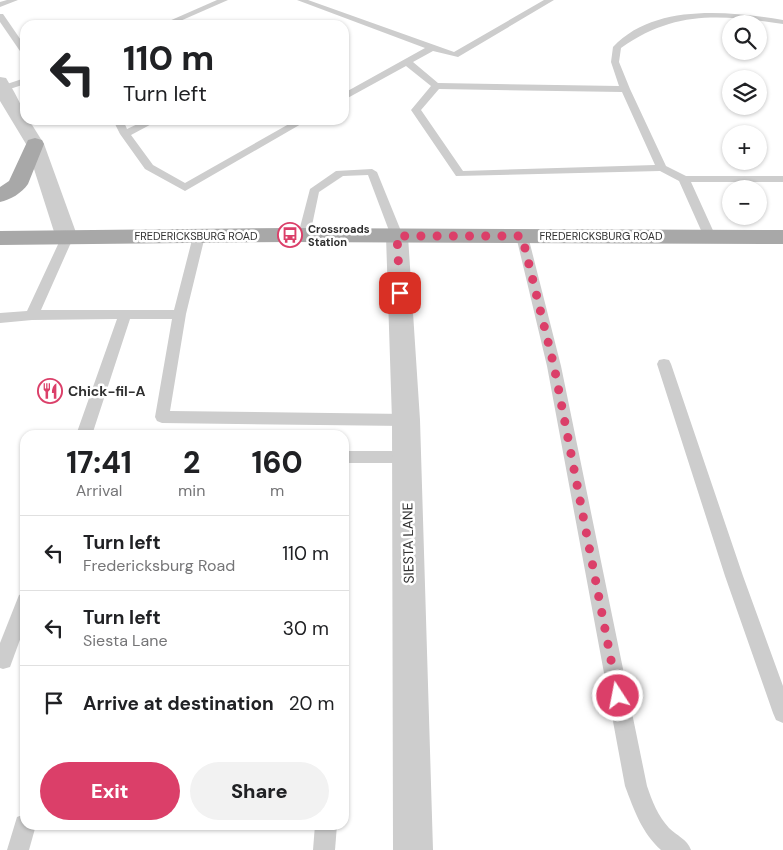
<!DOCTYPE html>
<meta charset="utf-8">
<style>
:root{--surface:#fff;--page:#f2f2f2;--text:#202124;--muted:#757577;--line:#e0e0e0;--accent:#db3f69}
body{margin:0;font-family:"DM Sans",sans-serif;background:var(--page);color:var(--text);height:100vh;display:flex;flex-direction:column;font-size:19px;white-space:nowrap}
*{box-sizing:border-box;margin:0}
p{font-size:16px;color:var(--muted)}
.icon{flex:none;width:28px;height:28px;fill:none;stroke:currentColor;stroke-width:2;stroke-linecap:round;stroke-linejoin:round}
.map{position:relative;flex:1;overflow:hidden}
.sheet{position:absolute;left:20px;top:430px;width:329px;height:400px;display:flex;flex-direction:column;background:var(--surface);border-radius:15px;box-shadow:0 1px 4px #0004}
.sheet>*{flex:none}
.hud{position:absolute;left:20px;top:20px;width:329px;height:105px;border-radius:15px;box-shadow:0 1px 4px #0004;background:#fff;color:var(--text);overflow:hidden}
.controls{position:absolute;left:722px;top:15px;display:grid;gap:10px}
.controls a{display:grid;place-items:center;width:45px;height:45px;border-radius:50%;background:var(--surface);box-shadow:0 1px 4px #0004;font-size:25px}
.pin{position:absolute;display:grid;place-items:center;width:42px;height:42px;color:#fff;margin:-21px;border-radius:10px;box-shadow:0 2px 8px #0006}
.me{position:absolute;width:55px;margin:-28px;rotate:349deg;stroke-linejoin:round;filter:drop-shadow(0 0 4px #0008)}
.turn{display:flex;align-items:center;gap:18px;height:105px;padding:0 20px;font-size:22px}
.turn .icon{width:65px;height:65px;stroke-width:2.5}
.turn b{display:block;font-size:35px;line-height:42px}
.eta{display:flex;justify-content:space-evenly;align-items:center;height:85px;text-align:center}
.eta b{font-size:30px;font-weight:800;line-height:35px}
.cta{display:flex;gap:10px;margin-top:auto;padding:10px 20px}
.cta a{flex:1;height:58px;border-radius:30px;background:var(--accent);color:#fff;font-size:20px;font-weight:800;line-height:58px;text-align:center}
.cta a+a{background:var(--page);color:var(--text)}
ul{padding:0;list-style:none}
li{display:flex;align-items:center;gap:15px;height:75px;padding:0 20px;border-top:1px solid var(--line)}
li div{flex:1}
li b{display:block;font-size:19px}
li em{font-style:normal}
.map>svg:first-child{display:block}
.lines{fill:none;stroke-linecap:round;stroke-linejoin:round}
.service{fill:#cdcdcd;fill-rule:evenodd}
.minor{fill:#cdcdcd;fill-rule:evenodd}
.tertiary{fill:#cdcdcd;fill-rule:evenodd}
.primary{fill:#a8a8a8;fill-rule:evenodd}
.route{stroke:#db3f69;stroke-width:9;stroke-dasharray:0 16.2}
.labels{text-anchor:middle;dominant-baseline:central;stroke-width:5;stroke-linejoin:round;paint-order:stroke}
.far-poi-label{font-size:11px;font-weight:bold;fill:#303030;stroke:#fff;text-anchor:start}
.far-street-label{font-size:11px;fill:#303030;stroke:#fff}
.poi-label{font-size:14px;font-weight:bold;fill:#303030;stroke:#fff;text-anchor:start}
.street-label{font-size:14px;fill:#303030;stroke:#fff}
</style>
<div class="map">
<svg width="783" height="850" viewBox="0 0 783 850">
<rect width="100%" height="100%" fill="#fff"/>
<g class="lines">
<g class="service">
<polygon points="7,0 18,0 0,7 0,2"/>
<polygon points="217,0 228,0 171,25 160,25"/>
<path d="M 297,0 L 308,0 L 454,52 L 544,0 L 554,0 L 458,57 L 433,51 L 413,62 L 438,83 L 619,86 L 611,62 L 613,47 C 654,3 729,11 783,20 L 783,24 C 721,15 675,10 621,48 L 619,62 L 630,89 L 666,166 L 686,176 L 783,176 L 783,182 L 691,182 L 716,237 L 710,241 L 704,237 L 679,181 L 660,171 L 456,176 L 411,110 L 431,86 L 406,66 L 344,100 L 344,93 L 425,48 ZM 439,89 L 622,92 L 655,165 L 463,171 L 421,110 Z"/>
<polygon points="0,14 3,14 25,46 25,55 22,54 0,22"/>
<polygon points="25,78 25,84 4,91 0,89 1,86"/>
<polygon points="113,120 123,120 127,129 146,120 159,120 131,135 153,165 185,183 296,120 308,120 185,191 145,169 120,134"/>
<polygon points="372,169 377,172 403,236 401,239 393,239 391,236 368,175 343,176 319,192 310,235 304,239 300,238 298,235 310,189 336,171"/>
<polygon points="199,232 205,236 186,314 170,411 406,414 411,416 413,420 411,424 406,426 162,423 157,421 155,417 172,319 130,319 92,435 76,435 117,319 32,320 0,323 0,313 27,311 61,238 67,234 73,238 41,310 174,310 193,236"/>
<path d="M 522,232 L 528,236 L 561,366 L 647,786 C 652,801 658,816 669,828 C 677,836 687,839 691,850 L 661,850 C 642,833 634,810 625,786 L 547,366 L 516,236 Z"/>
<polygon points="664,359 669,360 671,364 743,576 783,686 783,723 776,720 773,713 725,576 657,364 659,360"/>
<polygon points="344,451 407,451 412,453 415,457 412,461 407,463 344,463"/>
<polygon points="25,593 25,626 10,667 3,669 0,668 0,643 19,595"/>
<polygon points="25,814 25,825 36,825 29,850 7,850 17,817"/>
<polygon points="315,825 337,825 335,850 313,850"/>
</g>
<polygon class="minor" points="397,229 405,231 408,236 420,420 433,850 393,850 392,420 386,236 389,231"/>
<path class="tertiary" d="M 0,77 L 6,78 C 12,88 25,109 25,120 L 29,120 L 44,144 L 78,238 L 75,243 L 67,245 L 59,243 L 56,238 L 26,144 L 0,101 Z"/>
<g class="primary">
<path d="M 35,138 L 42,140 L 44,144 L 28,184 C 22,193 10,200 0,202 L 0,187 L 9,181 L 28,140 Z"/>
<polygon points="290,228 783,230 783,244 290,242 0,245 0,231"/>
</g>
</g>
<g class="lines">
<polyline class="route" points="400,293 397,236 522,236 554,366 618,696"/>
</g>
<defs>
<symbol id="bus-ring" viewBox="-11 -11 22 22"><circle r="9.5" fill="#fff" stroke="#db3f69" stroke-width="1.5"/><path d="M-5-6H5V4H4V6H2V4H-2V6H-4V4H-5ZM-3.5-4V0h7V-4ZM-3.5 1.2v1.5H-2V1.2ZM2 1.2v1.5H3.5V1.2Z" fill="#db3f69"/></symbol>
<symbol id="restaurant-ring" viewBox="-11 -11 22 22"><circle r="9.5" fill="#fff" stroke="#db3f69" stroke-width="1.5"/><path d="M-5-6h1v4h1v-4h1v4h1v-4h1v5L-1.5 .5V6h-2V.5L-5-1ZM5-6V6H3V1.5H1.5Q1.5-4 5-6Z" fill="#db3f69"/></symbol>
</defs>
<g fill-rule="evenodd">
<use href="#bus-ring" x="276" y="221" width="28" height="28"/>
<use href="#restaurant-ring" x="36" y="377" width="28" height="28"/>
</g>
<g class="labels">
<g class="far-poi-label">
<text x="308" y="229">Crossroads<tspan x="308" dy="13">Station</tspan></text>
</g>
<g class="far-street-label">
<text x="196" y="236">FREDERICKSBURG ROAD</text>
<text x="601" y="236">FREDERICKSBURG ROAD</text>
</g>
<g class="poi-label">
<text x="68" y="391">Chick-fil-A</text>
</g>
<g class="street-label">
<text transform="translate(408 543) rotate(-91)">SIESTA LANE</text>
</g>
</g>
</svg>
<div class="controls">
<a><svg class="icon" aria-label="search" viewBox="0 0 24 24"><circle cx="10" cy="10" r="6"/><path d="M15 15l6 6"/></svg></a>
<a><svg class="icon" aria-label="layers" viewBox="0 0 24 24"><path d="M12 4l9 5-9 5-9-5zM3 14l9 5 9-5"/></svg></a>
<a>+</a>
<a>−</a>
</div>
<div class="pin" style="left:400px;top:293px;background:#d93025"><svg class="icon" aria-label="arrive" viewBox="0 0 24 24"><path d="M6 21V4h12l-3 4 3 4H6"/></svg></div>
<svg class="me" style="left:618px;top:696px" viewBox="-20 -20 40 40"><circle r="17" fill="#db3f69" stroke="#fff" stroke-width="3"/><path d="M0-11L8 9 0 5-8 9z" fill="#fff"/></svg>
<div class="hud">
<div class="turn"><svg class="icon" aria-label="left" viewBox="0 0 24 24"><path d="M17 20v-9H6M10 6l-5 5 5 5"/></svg><div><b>110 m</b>Turn left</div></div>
</div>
<section class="sheet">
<div class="eta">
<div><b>17:41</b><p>Arrival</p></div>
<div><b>2</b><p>min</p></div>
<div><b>160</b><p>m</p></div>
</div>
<ul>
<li><svg class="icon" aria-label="left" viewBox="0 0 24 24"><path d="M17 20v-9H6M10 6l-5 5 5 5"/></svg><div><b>Turn left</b><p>Fredericksburg Road</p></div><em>110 m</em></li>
<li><svg class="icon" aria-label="left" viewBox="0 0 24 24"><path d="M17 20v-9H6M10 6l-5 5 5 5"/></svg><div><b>Turn left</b><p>Siesta Lane</p></div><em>30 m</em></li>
<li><svg class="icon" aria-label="arrive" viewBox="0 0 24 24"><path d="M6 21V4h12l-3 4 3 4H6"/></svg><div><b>Arrive at destination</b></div><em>20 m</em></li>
</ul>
<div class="cta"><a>Exit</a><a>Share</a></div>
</section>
</div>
